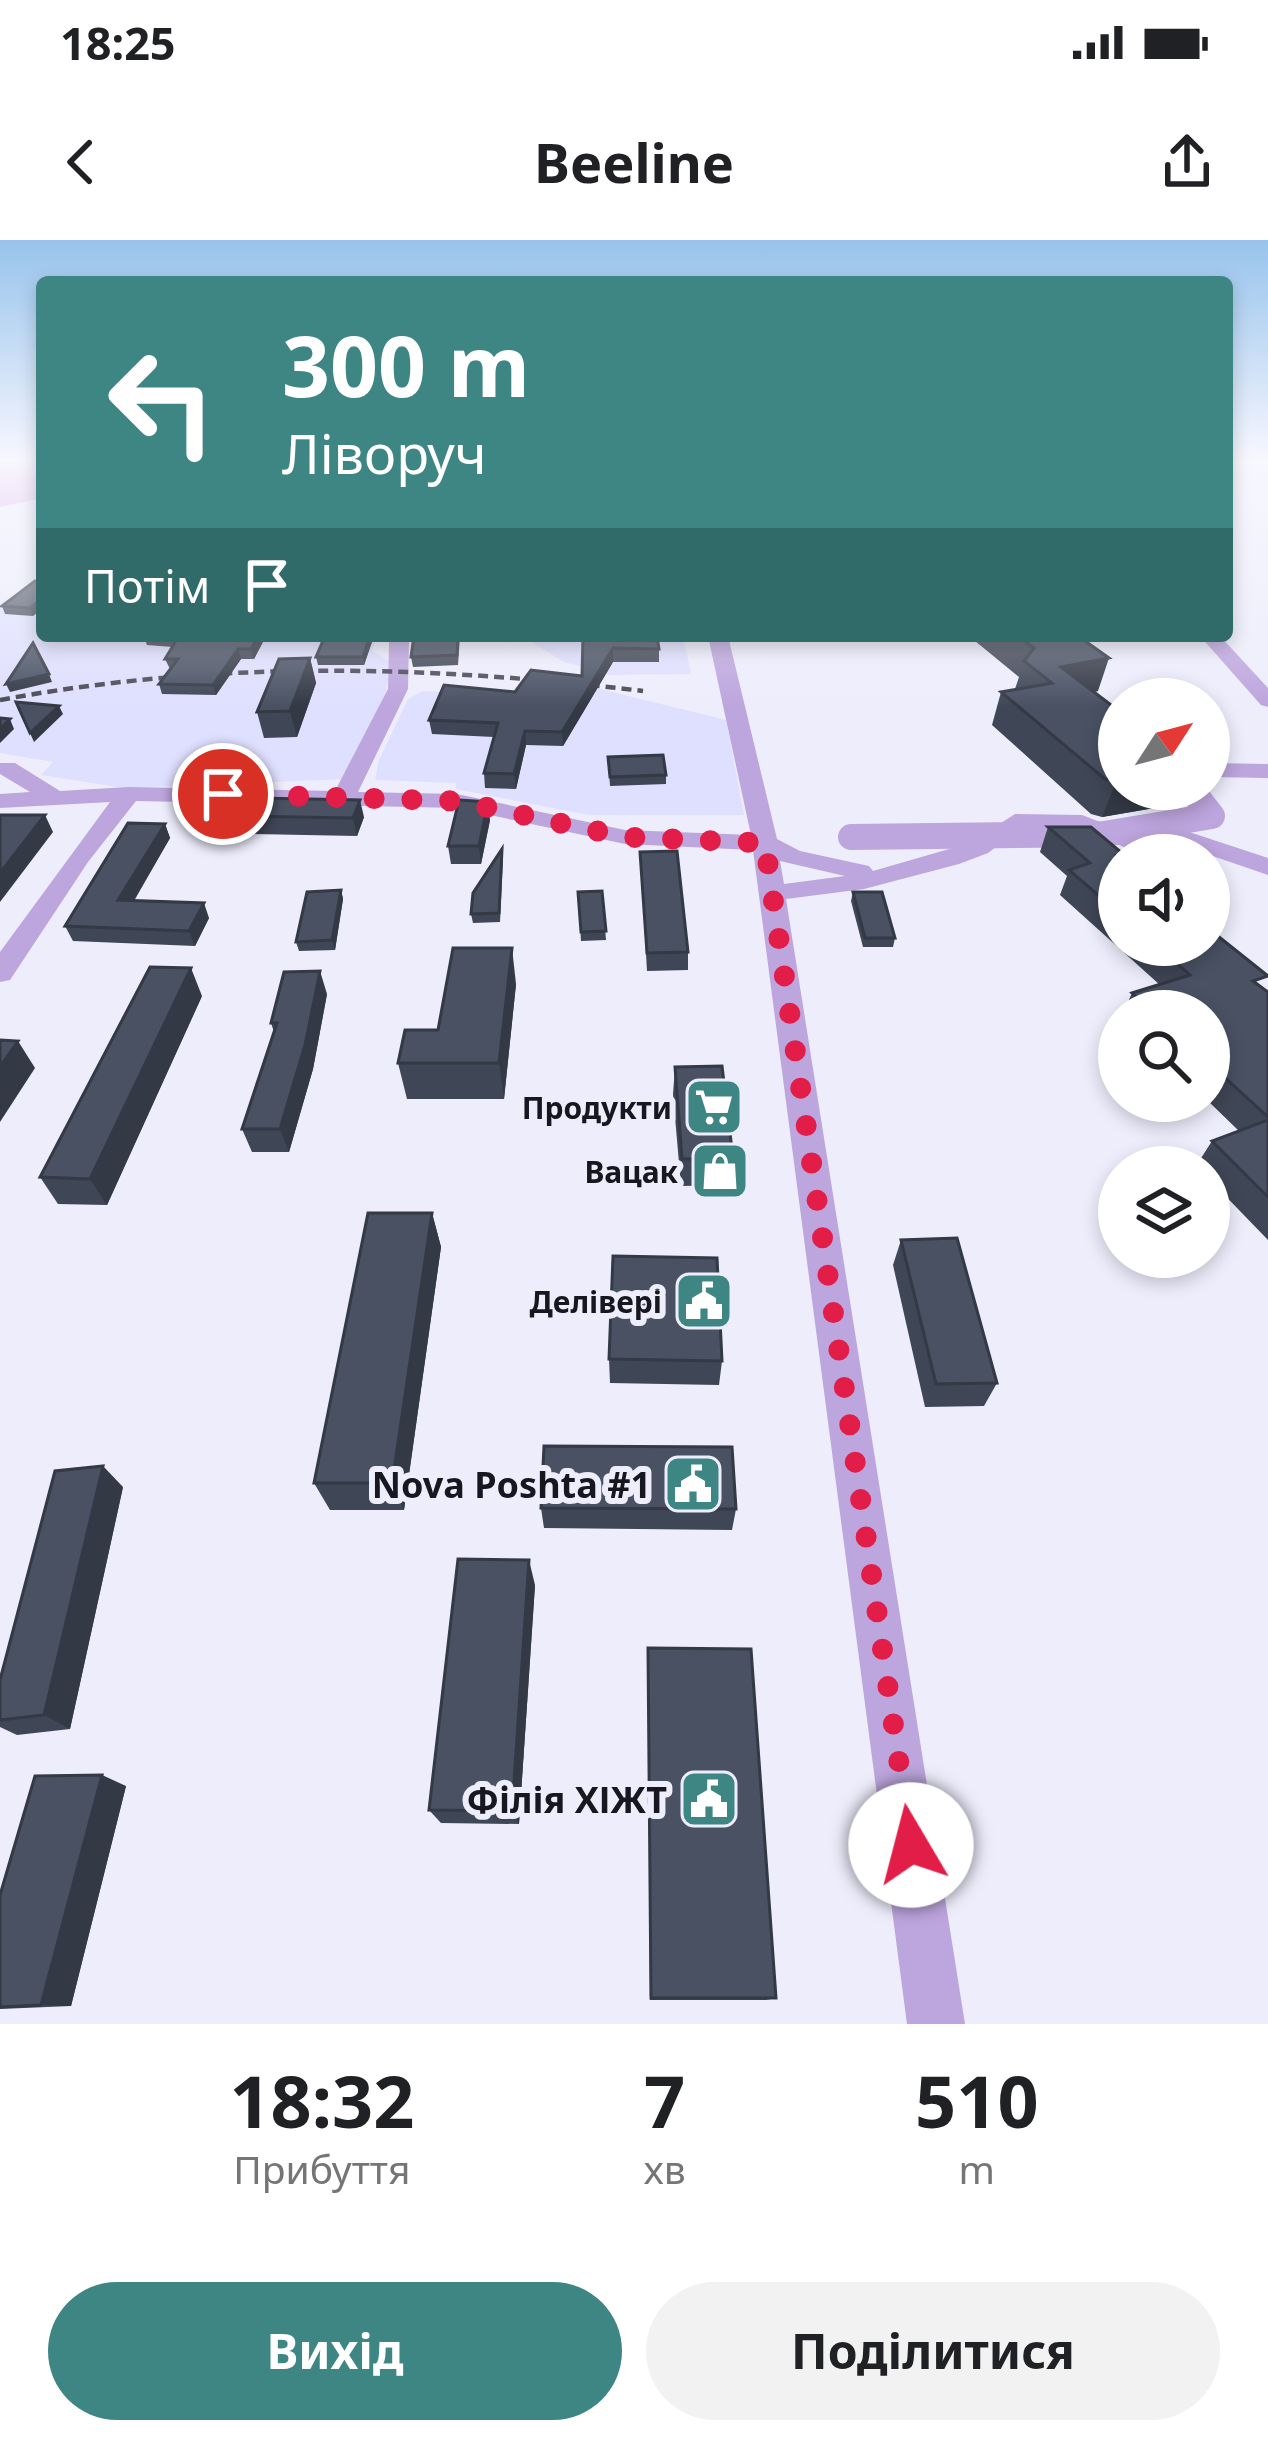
<!DOCTYPE html>
<html lang="uk">
<meta charset="utf-8">
<style>
:root{--surface:#fff;--page:#f2f2f2;--text:#202124;--muted:#757577;--accent:#3e8684}
body{margin:0;font-family:"Noto Sans",sans-serif;background:var(--page);color:var(--text);height:100vh;display:flex;flex-direction:column;font-size:45px;white-space:nowrap}
*{box-sizing:border-box;margin:0}
p{font-size:39px;color:var(--muted)}
.icon{flex:none;width:66px;height:66px;fill:none;stroke:currentColor;stroke-width:2;stroke-linecap:round;stroke-linejoin:round}
.map{position:relative;height:1784px;overflow:hidden}
.details{display:flex;flex-direction:column;background:var(--surface);flex:1}
.details>*{flex:none}
.guide{position:absolute;left:36px;top:36px;width:1197px;height:366px;border-radius:12px;box-shadow:0 6px 18px #0003;background:#3e8684;color:#fff;overflow:hidden}
.needle{width:78px;rotate:54deg}
.tools{position:absolute;left:1098px;top:438px;display:grid;gap:24px}
.tools a{display:grid;place-items:center;width:132px;height:132px;border-radius:50%;background:var(--surface);box-shadow:0 6px 18px #0003;font-size:60px}
.pin{position:absolute;display:grid;place-items:center;width:102px;height:102px;color:#fff;margin:-51px;border:6px solid #fff;border-radius:50%;box-shadow:0 3px 12px #0007}
.me{position:absolute;width:132px;margin:-66px;rotate:352deg;stroke-linejoin:round;filter:drop-shadow(0 0 9px #0008)}
.turn{display:flex;align-items:center;gap:42px;height:252px;padding:0 48px;font-size:54px}
.turn .icon{width:156px;height:156px;stroke-width:2.5}
.turn b{display:block;font-size:84px;line-height:102px}
.then{display:flex;align-items:center;height:114px;padding:0 48px;background:#0003;gap:24px;font-size:45px}
.eta{display:flex;justify-content:space-evenly;align-items:center;height:204px;text-align:center}
.eta b{font-size:72px;font-weight:700;line-height:84px}
.action{display:flex;gap:24px;margin-top:auto;padding:24px 48px}
.action a{flex:1;height:138px;border-radius:72px;background:var(--accent);color:#fff;font-size:48px;font-weight:700;line-height:138px;text-align:center}
.action a+a{background:var(--page);color:var(--text)}
.status{display:flex;justify-content:space-between;align-items:center;height:84px;padding:0 60px;background:var(--surface);direction:ltr}
.status svg{height:33px;fill:currentColor}
header{display:flex;justify-content:space-between;align-items:center;height:156px;padding:0 48px;background:var(--surface);font-size:54px;font-weight:700}
.map>svg:first-child{display:block}
.built{fill:#dfdfff}
.forest{fill:#da9ae2}
.lines{fill:none;stroke-linecap:round;stroke-linejoin:round}
.minor{fill:#bda5dd;fill-rule:evenodd}
.rail{stroke:#4a4a55;stroke-width:4.5;stroke-dasharray:10 6;stroke-linecap:butt}
.minor-bridge{stroke:#bda5dd;stroke-width:26}
.wall{fill:#3f4655}
.shaded-wall{fill:#333945}
.building{fill:#495163;stroke:#333945;stroke-width:3}
.route{stroke:#e11d48;stroke-width:21;stroke-dasharray:0 37.8}
.labels{text-anchor:middle;dominant-baseline:central;stroke-width:12;stroke-linejoin:round;paint-order:stroke}
.poi-label{font-size:30px;font-weight:bold;fill:#171720;stroke:#ededfc;text-anchor:end}
.near-poi-label{font-size:36px;font-weight:bold;fill:#171720;stroke:#ededfc;text-anchor:end}
</style>
<div class="status"><b>18:25</b><svg viewBox="0 0 49 12"><path d="M0 12V9h3v3zM5 12V6h3v6zM10 12V3h3v9zM15 12V0h3v12zM26 1h20v11H26zM47 4h2v5h-2z"/></svg></div>
<header><svg class="icon" aria-label="back" viewBox="0 0 24 24"><path d="M15 5l-7 7 7 7"/></svg>Beeline<svg class="icon" aria-label="share" viewBox="0 0 24 24"><path d="M12 15V3M7 8l5-5 5 5M5 13v7h14v-7"/></svg></header>
<div class="map">
<svg width="1268" height="1784" viewBox="0 0 1268 1784">
<rect width="100%" height="100%" fill="#ededfc"/>
<g class="built">
<polygon points="42,343 42,396 376,396 373,411 391,422 385,458 345,539 124,548 41,535 53,522 0,513 0,363"/>
<polygon points="683,396 691,434 609,435 564,422 523,397"/>
<polygon points="592,447 726,480 744,575 589,575 456,549 456,543 375,540 379,520 408,459 423,451 489,455"/>
</g>
<polygon class="forest" points="0,218 42,218 42,258 0,267"/>
<g class="lines">
<g class="minor">
<path d="M 399,396 L 409,402 L 408,449 L 358,552 L 457,554 L 625,590 L 751,595 L 708,396 L 728,396 L 777,599 L 800,611 L 869,626 L 873,631 L 970,603 L 1015,574 L 1082,575 L 1131,594 L 1171,586 L 1268,618 L 1268,635 L 1169,601 L 1129,609 L 1078,589 L 1021,588 L 988,613 L 959,624 L 864,649 L 786,659 L 965,1784 L 907,1784 L 753,610 L 625,604 L 457,568 L 136,561 L 88,622 L 10,740 L 0,742 L 0,712 L 110,562 L 0,568 L 0,554 L 30,552 L 0,534 L 0,523 L 15,523 L 60,551 L 129,547 L 335,551 L 388,449 L 389,402 ZM 780,621 L 845,636 L 784,644 Z"/>
<polygon points="1200,396 1220,396 1268,448 1268,467 1261,465"/>
<polygon points="1209,523 1268,524 1268,538 1209,537"/>
</g>
<path class="rail" d="M 0,460 C 215,420 426,425 643,451"/>
<polyline class="minor-bridge" points="851,597 1104,594 1212,576 1191,549"/>
</g>
<g class="wall">
<polygon points="42,341 33,376 5,374 2,366"/>
<polygon points="266,396 254,419 241,419 216,455 162,454 159,444 170,429 165,419 173,407 147,405 144,397"/>
<polygon points="325,396 374,396 364,425 318,425 316,417"/>
<polygon points="460,396 458,425 413,427 411,417"/>
<polygon points="583,396 659,409 659,422 613,422 563,506 526,505 516,549 485,548 484,533 494,497 432,494 429,480 515,452 582,436"/>
<polygon points="969,396 1078,396 1098,451 1094,452 1160,567 1102,577 1091,574 992,485 1001,452 1015,449 1019,437"/>
<polygon points="310,418 316,443 297,497 264,498 257,472"/>
<polygon points="608,517 666,535 666,544 610,546"/>
<polygon points="246,576 364,577 357,596 251,594"/>
<polygon points="490,580 481,624 451,624 448,606"/>
<polygon points="165,584 170,598 134,661 209,678 195,706 73,701 65,686"/>
<polygon points="1048,587 1119,615 1119,705 1209,705 1268,752 1268,1000 1209,939 1209,927 1196,926 1212,901 1239,891 1208,861 1209,771 1124,771 1132,753 1160,745 1060,655 1067,636 1040,612"/>
<polygon points="640,612 688,712 688,730 647,731"/>
<polygon points="503,618 500,682 473,683 471,674"/>
<polygon points="341,650 343,659 335,710 299,711 296,702"/>
<polygon points="602,651 606,700 581,701 578,652"/>
<polygon points="853,652 895,698 893,707 863,707 851,661"/>
<polygon points="516,744 504,859 407,859 398,823 438,790"/>
<polygon points="327,754 313,829 289,912 252,912 242,889 274,792 271,783"/>
<polygon points="202,756 107,965 58,964 40,937"/>
<polygon points="675,827 733,918 730,945 681,946 673,854"/>
<polygon points="432,973 441,1007 404,1270 330,1270 314,1243"/>
<polygon points="901,1000 997,1143 984,1166 925,1167 893,1025"/>
<polygon points="609,1119 722,1121 719,1145 610,1143"/>
<polygon points="123,1247 70,1489 17,1495 0,1487 0,1440"/>
<polygon points="541,1268 736,1269 732,1290 544,1288"/>
<polygon points="535,1345 519,1584 441,1583 429,1570"/>
<polygon points="648,1408 776,1758 766,1760 650,1760"/>
<polygon points="126,1546 71,1766 0,1769 0,1655"/>
</g>
<g class="shaded-wall">
<polygon points="42,359 42,369 33,376 30,368"/>
<polygon points="258,396 266,396 254,419 251,409"/>
<polygon points="370,396 374,396 364,425 363,417"/>
<polygon points="613,408 613,422 563,506 562,492"/>
<polygon points="238,409 241,419 216,455 213,445"/>
<polygon points="310,418 316,443 297,497 290,471"/>
<polygon points="1109,418 1098,451 1050,460 1061,427"/>
<polygon points="49,434 52,442 10,452 6,444"/>
<polygon points="59,466 63,474 34,502 30,493"/>
<polygon points="10,479 14,489 0,503 0,489"/>
<polygon points="525,491 526,505 516,549 514,534"/>
<polygon points="1119,541 1119,549 1168,549 1160,567 1102,577 1116,542"/>
<polygon points="360,560 364,577 357,596 353,578"/>
<polygon points="488,562 490,580 481,624 479,606"/>
<polygon points="45,575 53,592 0,662 0,633"/>
<polygon points="165,584 170,598 125,675 118,660"/>
<polygon points="341,650 343,659 335,710 332,700"/>
<polygon points="204,663 209,678 195,706 189,691"/>
<polygon points="512,708 516,744 504,859 499,823"/>
<polygon points="191,728 202,756 107,965 90,939"/>
<polygon points="320,731 327,754 313,829 289,912 280,889"/>
<polygon points="18,801 35,828 0,882 0,827"/>
<polygon points="432,973 441,1007 404,1270 392,1243"/>
<polygon points="103,1226 123,1247 70,1489 44,1475"/>
<polygon points="529,1320 535,1345 519,1584 512,1571"/>
<polygon points="102,1535 126,1546 71,1766 41,1765"/>
</g>
<g class="building">
<polygon points="35,341 42,341 42,359 30,368 2,366"/>
<polygon points="145,396 172,396 170,398 144,397"/>
<polygon points="179,396 258,396 251,409 238,409 213,445 159,444 178,419 165,419"/>
<polygon points="325,396 370,396 363,417 316,417"/>
<polygon points="414,396 458,396 457,415 411,417"/>
<polygon points="583,396 657,396 659,409 613,408 562,492 525,491 514,534 484,533 498,483 429,480 444,445 515,452 531,430 582,436"/>
<polygon points="1018,396 1078,396 1109,418 1061,427 1119,471 1119,541 1105,539 1001,452 1052,443 1024,421 1034,408"/>
<polygon points="33,403 49,434 6,444"/>
<polygon points="310,418 290,471 257,472 279,419"/>
<polygon points="16,462 59,466 30,493"/>
<polygon points="0,478 10,479 0,489"/>
<polygon points="663,515 666,535 610,537 608,517"/>
<polygon points="255,558 360,560 353,578 246,576"/>
<polygon points="459,560 488,562 479,606 448,606"/>
<polygon points="0,575 45,575 0,633"/>
<polygon points="128,583 165,584 118,660 204,663 189,691 65,686"/>
<polygon points="1048,587 1091,587 1122,613 1117,615 1119,616 1119,673 1069,630 1090,623"/>
<polygon points="502,609 499,673 471,674 473,653"/>
<polygon points="677,611 688,712 647,713 640,612"/>
<polygon points="341,650 332,700 296,702 307,652"/>
<polygon points="602,651 606,691 581,692 578,652"/>
<polygon points="853,652 882,652 895,698 865,698"/>
<polygon points="1209,689 1268,736 1253,741 1268,752 1268,877 1209,823 1209,771 1152,771 1132,753 1190,735 1156,705 1209,705"/>
<polygon points="453,708 512,708 499,823 398,823 405,790 438,790"/>
<polygon points="150,727 191,728 90,939 40,937"/>
<polygon points="320,731 305,805 280,889 242,889 277,783 271,783 284,732"/>
<polygon points="0,800 18,801 0,827"/>
<polygon points="722,826 733,918 682,919 675,827"/>
<polygon points="1268,880 1268,957 1212,901"/>
<polygon points="368,973 432,973 392,1243 314,1243"/>
<polygon points="957,998 997,1143 936,1144 901,1000"/>
<polygon points="613,1016 717,1018 722,1121 609,1119"/>
<polygon points="544,1206 732,1207 736,1269 541,1268"/>
<polygon points="103,1226 44,1475 0,1480 0,1440 55,1231"/>
<polygon points="458,1319 529,1320 512,1571 429,1570"/>
<polygon points="648,1408 751,1409 776,1758 651,1758"/>
<polygon points="102,1535 41,1765 0,1767 0,1655 35,1536"/>
</g>
<linearGradient id="sky" x2="0" y2="1"><stop stop-color="#97c3ed"/><stop offset="0.47" stop-color="#f7f7fe"/><stop offset="1" stop-color="#f7f7fe" stop-opacity="0"/></linearGradient>
<rect width="1268" height="467" fill="url(#sky)"/>
<g class="lines">
<polyline class="route" points="223,554 458,561 625,597 765,603 911,1605"/>
</g>
<defs>
<symbol id="supermarket-square" viewBox="-11 -11 22 22"><rect x="-9" y="-9" width="18" height="18" rx="4" fill="#3e8684" stroke="#ededfc"/><path d="M-6-5.5h2.5l.6 2H6L4.5 2H-2.5L-4.4-4H-6ZM-1.5 3.2a1.3 1.3 0 1 0 .1 0ZM3 3.2a1.3 1.3 0 1 0 .1 0Z" fill="#fff"/></symbol>
<symbol id="shop-square" viewBox="-11 -11 22 22"><rect x="-9" y="-9" width="18" height="18" rx="4" fill="#3e8684" stroke="#ededfc"/><path d="M-5-2.5h2.3a2.7 3.5 0 0 1 5.4 0H5L5.5 6h-11ZM-1.5-2.5h3a1.5 2.3 0 0 0-3 0Z" fill="#fff"/></symbol>
<symbol id="civic-square" viewBox="-11 -11 22 22"><rect x="-9" y="-9" width="18" height="18" rx="4" fill="#3e8684" stroke="#ededfc"/><path d="M-.6-6.5H3V-4.5H.6V-3L4-1V1h2V6H-6V1h2V-1L-.6-3ZM-1.2 2.5V6h2.4V2.5Z" fill="#fff"/></symbol>
</defs>
<g fill-rule="evenodd">
<use href="#supermarket-square" x="681" y="834" width="66" height="66"/>
<use href="#shop-square" x="687" y="898" width="66" height="66"/>
<use href="#civic-square" x="671" y="1028" width="66" height="66"/>
<use href="#civic-square" x="660" y="1211" width="66" height="66"/>
<use href="#civic-square" x="676" y="1526" width="66" height="66"/>
</g>
<g class="labels">
<g class="poi-label">
<text x="672" y="867">Продукти</text>
<text x="678" y="931">Вацак</text>
<text x="662" y="1061">Делівері</text>
</g>
<g class="near-poi-label">
<text x="651" y="1244">Nova Poshta #1</text>
<text x="667" y="1559">Філія ХІЖТ</text>
</g>
</g>
</svg>
<div class="tools">
<a><svg class="needle" viewBox="-14 -14 28 28"><path d="M0-13l5 13h-10z" fill="#e53935"/><path d="M0 13l5-13h-10z" fill="#757577"/></svg></a>
<a><svg class="icon" aria-label="sound" viewBox="0 0 24 24"><path d="M4 9h4l5-4v14l-5-4H4zM17 9q2 3 0 6"/></svg></a>
<a><svg class="icon" aria-label="search" viewBox="0 0 24 24"><circle cx="10" cy="10" r="6"/><path d="M15 15l6 6"/></svg></a>
<a><svg class="icon" aria-label="layers" viewBox="0 0 24 24"><path d="M12 4l9 5-9 5-9-5zM3 14l9 5 9-5"/></svg></a>
</div>
<div class="pin" style="left:223px;top:554px;background:#d93025"><svg class="icon" aria-label="arrive" viewBox="0 0 24 24"><path d="M6 21V4h12l-3 4 3 4H6"/></svg></div>
<svg class="me" style="left:911px;top:1605px" viewBox="-20 -20 40 40"><circle r="19" fill="#fff"/><path d="M0-13L10 11 0 6-10 11z" fill="#e11d48"/></svg>
<div class="guide">
<div class="turn"><svg class="icon" aria-label="left" viewBox="0 0 24 24"><path d="M17 20v-9H6M10 6l-5 5 5 5"/></svg><div><b>300 m</b>Ліворуч</div></div>
<div class="then">Потім<svg class="icon" aria-label="arrive" viewBox="0 0 24 24"><path d="M6 21V4h12l-3 4 3 4H6"/></svg></div>
</div>
</div>
<section class="details">
<div class="eta">
<div><b>18:32</b><p>Прибуття</p></div>
<div><b>7</b><p>хв</p></div>
<div><b>510</b><p>m</p></div>
</div>
<div class="action"><a>Вихід</a><a>Поділитися</a></div>
</section>
